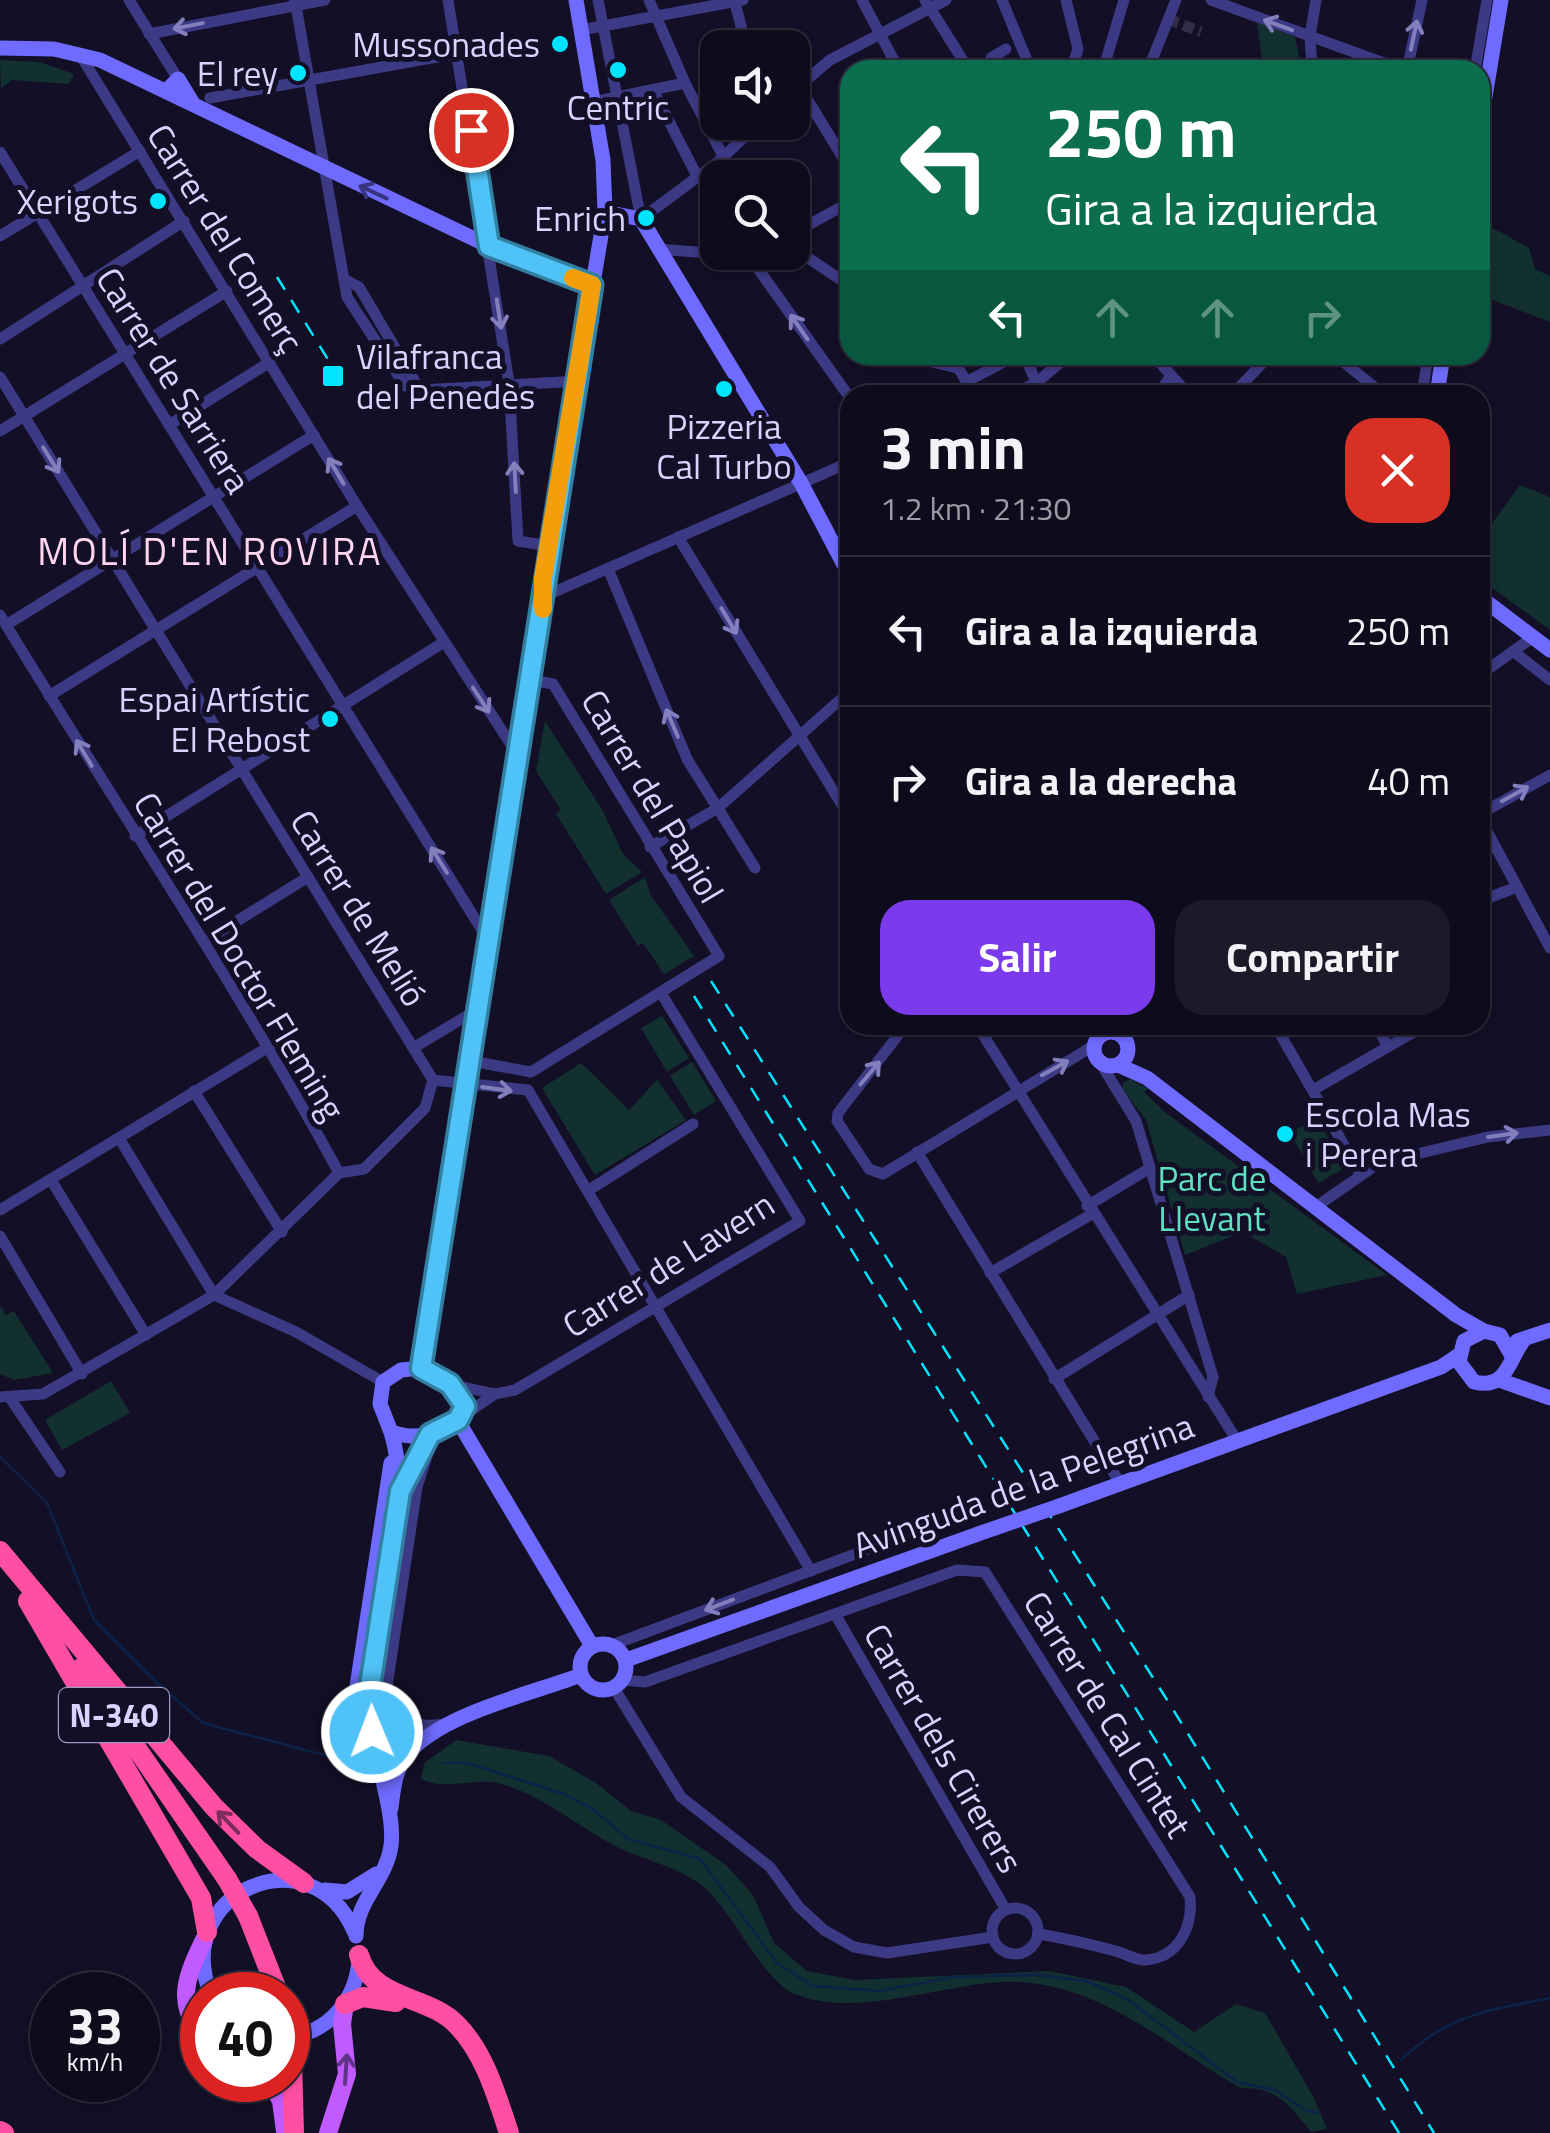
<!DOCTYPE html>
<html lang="es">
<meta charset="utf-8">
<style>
:root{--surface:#0e0b1c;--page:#1c1929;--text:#f1f3f6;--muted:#9b9ba3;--line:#2e2b3b;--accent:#7c3aed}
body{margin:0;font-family:"Titillium Web",sans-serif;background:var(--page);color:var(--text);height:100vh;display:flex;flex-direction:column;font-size:38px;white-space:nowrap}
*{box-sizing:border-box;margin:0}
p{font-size:32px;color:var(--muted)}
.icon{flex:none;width:55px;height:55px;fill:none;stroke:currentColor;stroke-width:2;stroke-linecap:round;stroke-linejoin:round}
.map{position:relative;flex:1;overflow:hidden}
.panel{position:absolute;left:840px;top:385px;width:650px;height:650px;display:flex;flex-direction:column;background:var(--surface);border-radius:30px;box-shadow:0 2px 8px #0004,0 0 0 2px var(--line)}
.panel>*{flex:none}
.banner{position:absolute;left:840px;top:60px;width:650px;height:305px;border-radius:30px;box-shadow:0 2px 8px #0004,0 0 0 2px var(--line);background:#0b6e4f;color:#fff;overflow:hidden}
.fabs{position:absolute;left:700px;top:30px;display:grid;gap:20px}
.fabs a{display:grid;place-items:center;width:110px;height:110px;border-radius:20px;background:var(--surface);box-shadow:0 2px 8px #0004,0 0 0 2px var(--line);font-size:50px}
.speed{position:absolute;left:30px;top:1972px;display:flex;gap:20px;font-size:50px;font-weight:700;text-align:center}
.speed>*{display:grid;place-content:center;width:130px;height:130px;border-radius:50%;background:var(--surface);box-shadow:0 2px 8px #0004,0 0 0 2px var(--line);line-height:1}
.speed small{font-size:25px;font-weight:400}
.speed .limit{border:15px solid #d22;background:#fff;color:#111}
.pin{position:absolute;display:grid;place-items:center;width:85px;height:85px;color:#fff;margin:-42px;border:5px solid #fff;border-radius:50%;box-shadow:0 2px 10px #0007}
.me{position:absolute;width:110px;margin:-55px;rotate:359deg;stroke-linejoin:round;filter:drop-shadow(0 0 8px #0008)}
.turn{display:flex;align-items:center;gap:35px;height:210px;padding:0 40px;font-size:45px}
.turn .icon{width:130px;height:130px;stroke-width:2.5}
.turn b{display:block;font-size:70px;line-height:85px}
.lanes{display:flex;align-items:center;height:95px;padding:0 40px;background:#0003;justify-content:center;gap:50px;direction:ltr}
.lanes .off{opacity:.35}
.round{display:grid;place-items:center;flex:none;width:105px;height:105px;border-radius:30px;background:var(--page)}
.head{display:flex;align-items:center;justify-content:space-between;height:170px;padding:0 40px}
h1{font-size:60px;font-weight:700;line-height:75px}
.action{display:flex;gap:20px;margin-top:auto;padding:20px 40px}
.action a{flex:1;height:115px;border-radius:30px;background:var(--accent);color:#fff;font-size:40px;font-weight:700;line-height:115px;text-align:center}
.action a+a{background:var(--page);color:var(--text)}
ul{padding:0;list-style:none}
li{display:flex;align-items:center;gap:30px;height:150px;padding:0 40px;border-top:2px solid var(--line)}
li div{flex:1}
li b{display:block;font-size:38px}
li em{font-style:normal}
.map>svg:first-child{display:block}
.green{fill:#12302f}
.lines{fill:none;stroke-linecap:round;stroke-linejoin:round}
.stream{stroke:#0c2248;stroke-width:2.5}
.street-tunnel{stroke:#312d47;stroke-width:11;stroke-dasharray:11 5.5;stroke-linecap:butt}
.street{stroke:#3d3a85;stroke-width:11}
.secondary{stroke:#6f6bff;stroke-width:15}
.primary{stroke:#c25bff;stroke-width:18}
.highway{stroke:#ff4fa3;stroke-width:20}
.rail{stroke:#00e5ff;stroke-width:2.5;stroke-dasharray:15 12;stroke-linecap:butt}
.secondary-bridge{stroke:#6f6bff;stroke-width:15}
.highway-bridge{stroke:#ff4fa3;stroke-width:20}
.oneway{stroke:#837fbc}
.oneway2{stroke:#38347d}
.oneway3{stroke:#7d2c5e}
.oneway4{stroke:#623188}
.route-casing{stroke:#337fa1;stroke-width:25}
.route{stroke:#4fc3f7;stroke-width:18}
.slow{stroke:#f59e0b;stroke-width:18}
.poi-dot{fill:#00e5ff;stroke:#130f26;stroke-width:4}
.labels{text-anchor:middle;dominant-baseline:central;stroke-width:10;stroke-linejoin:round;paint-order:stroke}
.shield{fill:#130f26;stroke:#9e99be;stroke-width:2.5}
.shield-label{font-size:32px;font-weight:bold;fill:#d9d4ff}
.poi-label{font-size:35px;fill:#d9d4ff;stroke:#130f26;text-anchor:end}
.street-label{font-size:35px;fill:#d9d4ff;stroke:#130f26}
.park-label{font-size:35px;fill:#5fe0c0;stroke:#130f26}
.neighbourhood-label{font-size:38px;letter-spacing:2.5px;fill:#ffd6f0;stroke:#130f26}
</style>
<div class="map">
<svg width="1550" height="2133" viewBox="0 0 1550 2133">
<rect width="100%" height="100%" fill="#130f26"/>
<g class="green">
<polygon points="1257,22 1295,37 1302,70 1263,70"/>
<polygon points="0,60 40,62 74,74 69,84 12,80 1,88"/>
<polygon points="1489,226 1529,248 1535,269 1550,276 1550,322 1480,295"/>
<polygon points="1520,485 1550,497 1550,630 1480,579 1480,540"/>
<polygon points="545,721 603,811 623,854 642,872 606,894 556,814 561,810 536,771"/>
<polygon points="645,877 651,896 694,956 664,974 643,943 638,946 609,900"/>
<polygon points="662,1016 689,1058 667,1072 641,1028"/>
<polygon points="692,1062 716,1101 694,1115 670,1076"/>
<polygon points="581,1063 629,1110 657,1080 686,1120 595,1175 542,1088"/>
<polygon points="1130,1079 1148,1089 1144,1092 1166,1113 1387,1275 1297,1294 1286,1257 1243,1232 1185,1255 1146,1120 1123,1090 1123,1083"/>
<polygon points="1317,1117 1345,1168 1318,1183 1290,1133"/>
<polygon points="0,1306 6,1315 14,1311 53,1373 14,1380 0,1374"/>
<polygon points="111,1381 130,1413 62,1450 45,1420"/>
<path d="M 456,1740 L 549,1756 L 596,1783 L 631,1811 L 661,1820 L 726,1865 L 753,1895 L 774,1943 L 807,1971 L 855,1980 L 1050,1971 L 1126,1987 L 1194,2032 L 1236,2004 L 1265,2013 L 1314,2098 L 1327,2129 L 1311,2132 C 1290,2106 1278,2087 1241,2088 C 1171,2049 1104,1986 1019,1982 C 950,1979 862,2021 795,1994 C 764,1982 732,1911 704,1887 C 676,1864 638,1860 608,1842 C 573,1822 542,1796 502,1784 C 475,1776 446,1792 421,1779 L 424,1763 Z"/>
</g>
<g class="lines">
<g class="stream">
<polyline points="0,1457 47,1503 94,1620 154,1680 203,1723 339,1759"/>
<polyline points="443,1763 467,1763 564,1794 594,1810 628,1839 700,1859 777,1963 813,1986 880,1991 952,1977 1038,1975 1086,1981 1127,1999 1237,2082 1275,2090 1307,2111 1319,2113"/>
<path d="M 1401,2060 C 1447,2015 1489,2010 1550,1998"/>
</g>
<polyline class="street-tunnel" points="1168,19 1201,32"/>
<g class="street">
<polyline points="129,0 178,79"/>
<polyline points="295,0 347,297 405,386 420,390 579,381"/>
<polyline points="448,0 509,383 518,541 549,546"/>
<polyline points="598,0 641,219 719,161 760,122"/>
<polyline points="649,0 685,83 723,156"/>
<polyline points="862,0 899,70"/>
<polyline points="925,0 969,70"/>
<polyline points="1002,0 1031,70"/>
<polyline points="1066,0 1078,49 1071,70"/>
<polyline points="1211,0 1403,70"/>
<polyline points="735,3 742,30"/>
<polyline points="581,30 743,0"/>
<polyline points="149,34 325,0"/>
<polyline points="79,53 357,506 519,757"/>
<polyline points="991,58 1006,49"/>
<polyline points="1103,70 1124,0"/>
<polyline points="1148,70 1176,0"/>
<polyline points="1312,70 1310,36 1316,0"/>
<polyline points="1407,70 1422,0"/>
<polyline points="1475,70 1487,0"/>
<polyline points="799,86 850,169"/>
<polyline points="653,90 697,176"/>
<polyline points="792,92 830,60 946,0"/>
<polyline points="210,98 459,53"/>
<polyline points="593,102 685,83"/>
<polyline points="0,152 490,943"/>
<polyline points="719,161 732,178"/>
<polyline points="792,234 850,202"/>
<polyline points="0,236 140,151"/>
<polyline points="792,247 850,286"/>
<polyline points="657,249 749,256 762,252"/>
<polyline points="749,256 850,398"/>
<polyline points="346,280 359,287 420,390"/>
<polyline points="0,339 184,221"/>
<polyline points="924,355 928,361 957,368"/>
<polyline points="951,355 974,395"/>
<polyline points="1024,355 1042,395"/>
<polyline points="1153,355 1189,395"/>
<polyline points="1335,355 1384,395"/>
<polyline points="0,377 433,1080 528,1090"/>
<polyline points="966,382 1017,355"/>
<polyline points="1010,395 1036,383 1069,355"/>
<polyline points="1157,395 1171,376"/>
<polyline points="1232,395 1270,355"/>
<polyline points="1422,395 1428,355"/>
<polyline points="169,425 270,362"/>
<polyline points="0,431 227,291"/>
<polyline points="678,537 850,818"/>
<polyline points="609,571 687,759 755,868"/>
<polyline points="545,596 850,462"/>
<path d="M 0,615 C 113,801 235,982 339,1173"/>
<polyline points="6,625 314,435"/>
<polyline points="1514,652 1550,680"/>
<polyline points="1480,675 1533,637"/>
<polyline points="49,696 357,506"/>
<polyline points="1480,814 1550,775"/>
<polyline points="1480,818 1550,948"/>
<polyline points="135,836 444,642"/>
<polyline points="650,847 718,808 850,691"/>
<polyline points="1480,901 1517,887"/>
<polyline points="205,941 308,877"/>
<polyline points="906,1025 838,1113 837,1121 869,1169 883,1174 1093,1046"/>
<polyline points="977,1025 1236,1439"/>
<polyline points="1275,1025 1361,1175"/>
<polyline points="1376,1025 1388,1047"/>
<polyline points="1120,1034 1123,1025"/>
<polyline points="413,1048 480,1008"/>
<polyline points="471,1061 531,1072 719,956 553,684 531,680"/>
<polyline points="1101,1064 1136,1121 1213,1377 1208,1397"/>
<polyline points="528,1090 811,1571"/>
<polyline points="1313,1090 1426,1025"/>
<polyline points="194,1091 282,1232"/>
<polyline points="119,1138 214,1295 296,1332 383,1382"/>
<polyline points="917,1152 1120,1483"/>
<polyline points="51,1180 146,1335"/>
<polyline points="589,1190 693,1124"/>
<polyline points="1087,1206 1150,1168"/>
<polyline points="1317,1206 1379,1163 1488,1137 1550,1130"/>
<polyline points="0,1210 270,1046"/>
<polyline points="0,1236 82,1374"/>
<polyline points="990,1273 1092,1214"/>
<polyline points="1054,1379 1189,1295"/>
<polyline points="449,1384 495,1394 515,1390 800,1221 661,993"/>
<polyline points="0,1397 43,1394 214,1295 339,1173 364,1169 425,1108 433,1080"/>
<polyline points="10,1398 60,1472"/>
<polyline points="463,1416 495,1394"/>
<path d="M 428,1453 L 417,1487 L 386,1693 C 394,1723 417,1728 446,1724"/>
<polyline points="835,1614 1006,1910"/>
<polyline points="612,1645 978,1508"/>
<path d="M 623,1680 L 645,1682 L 957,1570 L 985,1572 L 1190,1897 C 1193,1926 1179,1958 1145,1960 C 1136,1961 1125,1953 1115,1951 C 1089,1944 1064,1938 1038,1934"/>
<polyline points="614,1688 681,1797 770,1867 799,1907 824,1930 854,1947 887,1953 993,1937"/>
<circle cx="1015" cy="1931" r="23"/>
</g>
<g class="secondary">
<polyline points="0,48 54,49 100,60 489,246 592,285"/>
<polyline points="166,91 178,79 192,102"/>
<polyline points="1480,127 1501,0"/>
<polyline points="605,212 641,219 801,483 850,576"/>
<polyline points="1437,395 1443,355"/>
<polyline points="1480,597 1550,650"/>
<circle cx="1111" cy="1049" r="17"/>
<polyline points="1118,1065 1147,1078 1456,1315 1484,1331"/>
<polyline points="1517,1341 1550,1330"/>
<path d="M 1512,1356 L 1500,1335 L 1484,1331 L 1464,1341 L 1459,1362 L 1474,1382 C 1507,1390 1508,1361 1523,1341"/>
<polyline points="421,1368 545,596 543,578 605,212 603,160 576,0"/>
<path d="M 421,1368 L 462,1397 L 463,1416 C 442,1435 418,1441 391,1432 L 380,1404 L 383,1382 L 401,1370 Z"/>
<polyline points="1499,1380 1550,1398"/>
<polyline points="458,1421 592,1646"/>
<polyline points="401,1487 430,1435"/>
<polyline points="1059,1506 1441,1367 1459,1355"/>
<circle cx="603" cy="1667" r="23"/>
<polyline points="626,1660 978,1534"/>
<polyline points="374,1757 360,1736 356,1693 391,1463"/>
<path d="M 391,1808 C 393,1791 395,1770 406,1756 C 439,1714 531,1694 581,1675"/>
<polyline points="325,1890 347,1892 376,1874"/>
<path d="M 356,1936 C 356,1900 386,1881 391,1846 C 396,1808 369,1746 369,1703 C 369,1614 418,1520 391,1432"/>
<path d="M 211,1995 C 169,1892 311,1832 354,1931"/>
<path d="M 288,2037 C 329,2033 357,1999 359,1958"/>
</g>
<g class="primary">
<path d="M 202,2034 C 174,2003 188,1973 204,1940"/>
<polyline points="270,2080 281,2101 285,2131"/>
<polyline points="328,2133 347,2074 342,2024 345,2004"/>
</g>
<g class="highway">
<polyline points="0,1551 214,1807 257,1849 304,1883"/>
<polyline points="28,1601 201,1898 207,1932"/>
<polyline points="81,1668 227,1879"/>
<polyline points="248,1916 279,1995"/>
<path d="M 359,1955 C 373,2002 429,1994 458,2026 C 485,2054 497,2097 509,2133"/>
<polyline points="345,2004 363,1997 396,2002"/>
<polyline points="292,2061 294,2133"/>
<polyline points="0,2131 4,2133"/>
</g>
<g class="rail">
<polyline points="277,277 345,387"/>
<polyline points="711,981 1169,1703 1434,2133"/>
<polyline points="694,996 1399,2133"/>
</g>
<polyline class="secondary-bridge" points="978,1534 1059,1506"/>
<g class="highway-bridge">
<polyline points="227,1879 248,1916"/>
<polyline points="288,2033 292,2061"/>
</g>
</g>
<defs><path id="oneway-shaft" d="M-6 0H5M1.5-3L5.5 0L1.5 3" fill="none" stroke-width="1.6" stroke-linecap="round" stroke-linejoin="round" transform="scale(2.5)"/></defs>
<g class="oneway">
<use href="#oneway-shaft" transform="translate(1278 25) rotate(-160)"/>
<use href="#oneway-shaft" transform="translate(188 26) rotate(169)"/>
<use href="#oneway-shaft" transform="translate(1414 35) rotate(-78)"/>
<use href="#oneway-shaft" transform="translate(499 314) rotate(81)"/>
<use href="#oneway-shaft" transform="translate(799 327) rotate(-125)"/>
<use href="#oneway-shaft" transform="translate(51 460) rotate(58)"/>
<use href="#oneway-shaft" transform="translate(336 471) rotate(-121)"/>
<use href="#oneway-shaft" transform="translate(515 477) rotate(-93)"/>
<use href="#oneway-shaft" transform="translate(729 621) rotate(59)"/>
<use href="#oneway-shaft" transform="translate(481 700) rotate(57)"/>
<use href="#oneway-shaft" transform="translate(672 723) rotate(-113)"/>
<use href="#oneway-shaft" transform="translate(84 753) rotate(-121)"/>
<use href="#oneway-shaft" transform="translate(1515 794) rotate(-29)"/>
<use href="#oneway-shaft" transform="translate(439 860) rotate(-122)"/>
<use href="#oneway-shaft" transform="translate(1055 1068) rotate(-29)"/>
<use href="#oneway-shaft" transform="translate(870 1073) rotate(-50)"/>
<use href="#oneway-shaft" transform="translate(497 1089) rotate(8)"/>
<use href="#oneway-shaft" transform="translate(1503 1135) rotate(-8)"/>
<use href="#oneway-shaft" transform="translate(719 1605) rotate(159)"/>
</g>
<use class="oneway2" href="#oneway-shaft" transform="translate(373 192) rotate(-155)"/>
<use class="oneway3" href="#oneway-shaft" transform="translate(228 1822) rotate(-134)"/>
<use class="oneway4" href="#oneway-shaft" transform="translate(346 2069) rotate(-86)"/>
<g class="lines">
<defs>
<polyline id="route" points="372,1732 370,1686 400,1491 430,1434 458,1420 465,1406 450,1384 421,1368 592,285 489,246 471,130"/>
</defs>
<use href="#route" class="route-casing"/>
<use href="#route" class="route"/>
<polyline class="slow" points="543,609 543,578 592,285 573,278"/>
</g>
<g class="poi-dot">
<circle cx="560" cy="44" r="10"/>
<circle cx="618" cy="70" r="10"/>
<circle cx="298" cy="73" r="10"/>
<circle cx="158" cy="201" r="10"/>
<circle cx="646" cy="218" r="10"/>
<rect x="321" y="364" width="24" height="24" rx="5"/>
<circle cx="724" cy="389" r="10"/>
<circle cx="330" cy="719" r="10"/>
<circle cx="1285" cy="1134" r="10"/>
</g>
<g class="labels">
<rect class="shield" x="59" y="1688" width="110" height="54" rx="8"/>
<g class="shield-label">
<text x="114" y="1715">N-340</text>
</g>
<g class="poi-label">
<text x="540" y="44">Mussonades</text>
<text x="278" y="73">El rey</text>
<text x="618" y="107" text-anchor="middle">Centric</text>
<text x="138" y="201">Xerigots</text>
<text x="626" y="218">Enrich</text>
<text x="356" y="356" text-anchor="start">Vilafranca<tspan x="356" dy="40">del Penedès</tspan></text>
<text x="724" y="426" text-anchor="middle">Pizzeria<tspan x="724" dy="40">Cal Turbo</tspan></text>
<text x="310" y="699">Espai Artístic<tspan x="310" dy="40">El Rebost</tspan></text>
<text x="1305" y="1114" text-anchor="start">Escola Mas<tspan x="1305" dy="40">i Perera</tspan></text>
</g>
<g class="street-label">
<text transform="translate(226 238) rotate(58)">Carrer del Comerç</text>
<text transform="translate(174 380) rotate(58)">Carrer de Sarriera</text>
<text transform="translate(653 796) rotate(59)">Carrer del Papiol</text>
<text transform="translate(359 908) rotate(58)">Carrer de Melió</text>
<text transform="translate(240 956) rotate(59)">Carrer del Doctor Fleming</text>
<text transform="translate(668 1264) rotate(-32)">Carrer de Lavern</text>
<text transform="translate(1023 1485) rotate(-20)">Avinguda de la Pelegrina</text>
<text transform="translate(1108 1714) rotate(58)">Carrer de Cal Cintet</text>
<text transform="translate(944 1748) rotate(60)">Carrer dels Cirerers</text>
</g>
<g class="park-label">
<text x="1212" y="1178">Parc de<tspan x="1212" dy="40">Llevant</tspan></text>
</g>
<g class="neighbourhood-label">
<text x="210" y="551">MOLÍ D'EN ROVIRA</text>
</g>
</g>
</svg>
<div class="fabs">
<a><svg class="icon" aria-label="sound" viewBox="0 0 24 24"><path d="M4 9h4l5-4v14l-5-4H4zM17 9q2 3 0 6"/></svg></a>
<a><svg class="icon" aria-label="search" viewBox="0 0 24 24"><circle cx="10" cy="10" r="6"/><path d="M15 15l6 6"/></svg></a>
</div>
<div class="speed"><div>33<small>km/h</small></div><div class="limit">40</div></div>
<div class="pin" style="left:471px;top:130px;background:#d93025"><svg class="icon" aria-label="arrive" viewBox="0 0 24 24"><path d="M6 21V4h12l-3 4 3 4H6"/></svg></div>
<svg class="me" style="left:372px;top:1732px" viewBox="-20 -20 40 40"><circle r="17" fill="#4fc3f7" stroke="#fff" stroke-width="3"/><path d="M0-11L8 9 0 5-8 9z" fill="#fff"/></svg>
<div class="banner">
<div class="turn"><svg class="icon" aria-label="left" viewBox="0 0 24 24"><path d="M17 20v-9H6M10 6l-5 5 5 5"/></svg><div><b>250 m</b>Gira a la izquierda</div></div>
<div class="lanes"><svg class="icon" aria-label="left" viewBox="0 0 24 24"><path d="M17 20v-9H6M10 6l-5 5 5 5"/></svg><svg class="icon off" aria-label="ahead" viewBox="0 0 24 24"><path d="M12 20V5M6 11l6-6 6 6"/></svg><svg class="icon off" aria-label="ahead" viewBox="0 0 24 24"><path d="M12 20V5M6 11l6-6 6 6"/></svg><svg class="icon off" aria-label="right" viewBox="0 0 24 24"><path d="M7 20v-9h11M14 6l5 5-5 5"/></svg></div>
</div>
<section class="panel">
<div class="head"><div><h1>3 min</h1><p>1.2 km · 21:30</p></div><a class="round" style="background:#d93025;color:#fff"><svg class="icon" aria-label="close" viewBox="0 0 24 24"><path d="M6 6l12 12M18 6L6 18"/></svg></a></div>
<ul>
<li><svg class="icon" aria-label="left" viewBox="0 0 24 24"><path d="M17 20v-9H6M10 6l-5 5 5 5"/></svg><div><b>Gira a la izquierda</b></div><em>250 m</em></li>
<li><svg class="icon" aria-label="right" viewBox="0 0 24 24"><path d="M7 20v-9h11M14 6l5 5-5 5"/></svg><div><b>Gira a la derecha</b></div><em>40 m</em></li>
</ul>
<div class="action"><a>Salir</a><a>Compartir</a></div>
</section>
</div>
